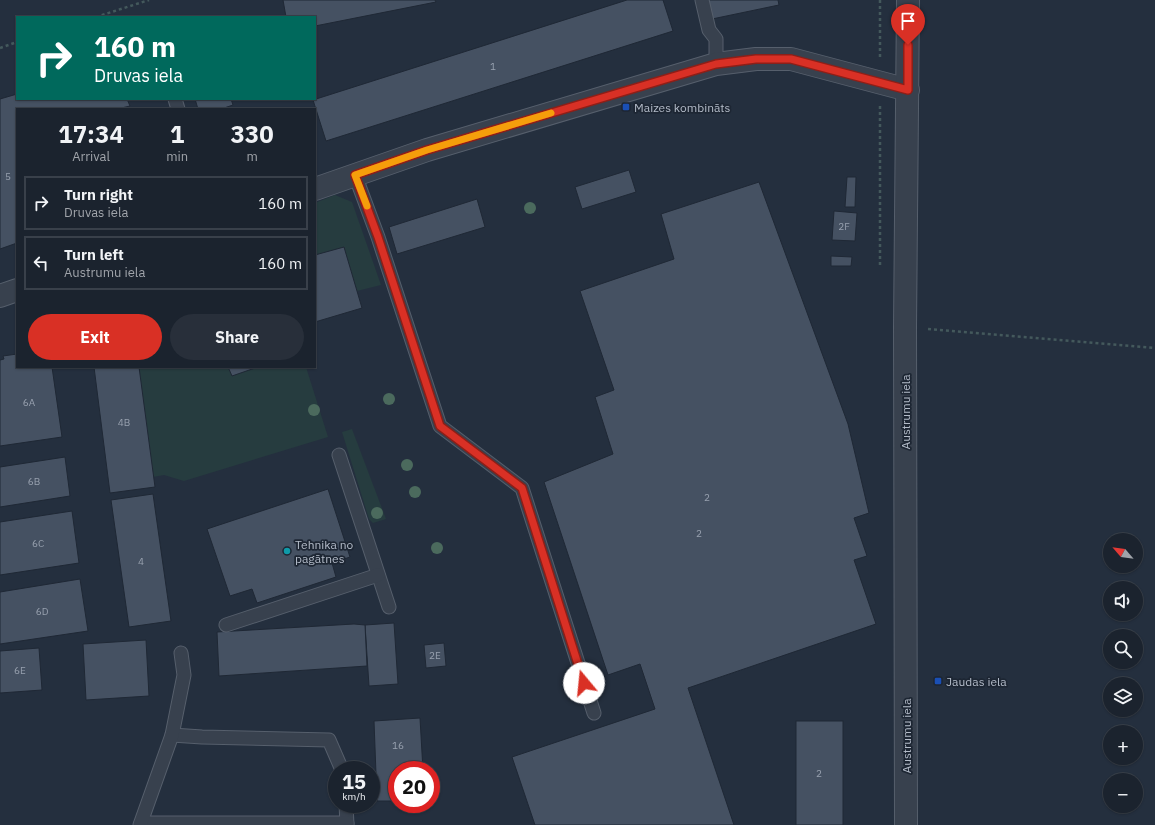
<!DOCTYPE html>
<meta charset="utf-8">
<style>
:root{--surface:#1b232e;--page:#282f3a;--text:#f1f3f6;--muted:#a0a4aa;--line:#39404a;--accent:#d93025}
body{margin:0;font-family:"IBM Plex Sans",sans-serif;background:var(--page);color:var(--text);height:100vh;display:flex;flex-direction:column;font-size:15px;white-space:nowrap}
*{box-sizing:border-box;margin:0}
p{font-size:13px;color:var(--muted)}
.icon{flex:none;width:22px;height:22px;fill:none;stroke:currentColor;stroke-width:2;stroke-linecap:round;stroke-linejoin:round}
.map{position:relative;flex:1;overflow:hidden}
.panel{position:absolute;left:16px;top:108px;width:300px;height:260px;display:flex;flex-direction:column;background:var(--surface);border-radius:0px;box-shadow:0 1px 3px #0004,0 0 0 1px var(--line)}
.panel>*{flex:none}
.banner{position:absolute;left:16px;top:16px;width:300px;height:84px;border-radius:0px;box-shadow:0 1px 3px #0004,0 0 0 1px var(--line);background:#00695c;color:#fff;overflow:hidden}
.needle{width:26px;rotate:298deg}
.fabs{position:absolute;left:1103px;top:533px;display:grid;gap:8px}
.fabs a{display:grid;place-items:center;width:40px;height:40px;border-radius:50%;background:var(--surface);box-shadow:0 1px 3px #0004,0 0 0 1px var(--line);font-size:20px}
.speed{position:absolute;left:328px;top:761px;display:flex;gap:8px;font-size:20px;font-weight:700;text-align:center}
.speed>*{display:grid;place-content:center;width:52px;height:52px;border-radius:50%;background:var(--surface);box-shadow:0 1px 3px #0004,0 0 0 1px var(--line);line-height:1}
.speed small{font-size:10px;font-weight:400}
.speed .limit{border:6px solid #d22;background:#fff;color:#111}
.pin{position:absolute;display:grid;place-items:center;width:34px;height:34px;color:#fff;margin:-41px -17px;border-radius:50% 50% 50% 0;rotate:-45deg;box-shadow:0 0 4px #0007}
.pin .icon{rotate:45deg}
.me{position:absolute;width:44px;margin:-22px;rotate:343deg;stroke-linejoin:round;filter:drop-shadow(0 0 3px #0008)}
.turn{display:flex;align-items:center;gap:14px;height:84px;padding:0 12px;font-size:18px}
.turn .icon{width:52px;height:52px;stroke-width:2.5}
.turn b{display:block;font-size:28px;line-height:34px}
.eta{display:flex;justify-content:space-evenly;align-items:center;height:68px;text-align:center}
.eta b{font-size:24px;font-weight:700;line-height:28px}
.cta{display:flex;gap:8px;margin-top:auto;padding:8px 12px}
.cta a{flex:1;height:46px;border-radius:24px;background:var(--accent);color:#fff;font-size:16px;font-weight:700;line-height:46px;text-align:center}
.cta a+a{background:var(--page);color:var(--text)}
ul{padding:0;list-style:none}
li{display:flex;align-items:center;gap:12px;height:54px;margin:0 8px 6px;padding:0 4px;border:2px solid var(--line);border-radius:0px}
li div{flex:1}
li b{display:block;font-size:15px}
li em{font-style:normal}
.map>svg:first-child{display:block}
.green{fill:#263c3f}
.building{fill:#455162;stroke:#1f2835}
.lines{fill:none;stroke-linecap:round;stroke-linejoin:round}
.service-casing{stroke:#565f6c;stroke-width:15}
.minor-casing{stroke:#565f6c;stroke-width:24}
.path{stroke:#44595c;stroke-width:2.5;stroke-dasharray:3 3;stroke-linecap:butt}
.service{stroke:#38414e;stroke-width:13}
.minor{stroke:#38414e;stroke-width:22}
.tree{fill:#4b6a5d}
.route-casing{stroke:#8d1f18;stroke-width:10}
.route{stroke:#d93025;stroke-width:7}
.slow{stroke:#f59e0b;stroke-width:7}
.transit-dot{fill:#1a4fb4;stroke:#1d2633;stroke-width:1.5}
.culture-dot{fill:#0f9aa8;stroke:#1d2633;stroke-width:1.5}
.labels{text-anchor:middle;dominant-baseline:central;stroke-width:3.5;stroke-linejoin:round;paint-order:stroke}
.number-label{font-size:10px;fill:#98a1af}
.poi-label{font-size:12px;fill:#b4bcc9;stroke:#1d2633;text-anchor:start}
.street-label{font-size:12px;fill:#b4bcc9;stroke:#1d2633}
</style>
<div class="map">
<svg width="1155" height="825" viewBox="0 0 1155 825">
<rect width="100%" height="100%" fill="#242f3e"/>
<g class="green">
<polygon points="335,195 352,202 381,285 357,291 344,247 315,255 315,203"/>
<polygon points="139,367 306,367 328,437 184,481 164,475 153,477"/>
<polygon points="352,429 386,519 373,523 369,519 342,432"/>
</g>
<g class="building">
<polygon points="283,0 435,0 436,2 315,26 315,17 286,17"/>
<polygon points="627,0 663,0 673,31 326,141 313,100"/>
<polygon points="708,0 778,0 779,5 712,19"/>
<polygon points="17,94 17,99 127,99 130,106 117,109 17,109 17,243 0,249 0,99"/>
<polygon points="195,99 231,99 233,105 221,109 198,109"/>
<polygon points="629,170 636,192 582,209 575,187"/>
<polygon points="847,177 856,177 855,207 845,207"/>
<polygon points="759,182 848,424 869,513 854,518 867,556 854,560 876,624 688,688 734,825 535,825 512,757 655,709 640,664 608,675 544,482 613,454 595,397 614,390 580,291 674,259 661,214"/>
<polygon points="477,199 485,227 397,254 389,227"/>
<polygon points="834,211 857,213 855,241 832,240"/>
<polygon points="344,247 362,308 315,322 315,255"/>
<polygon points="831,256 852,257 851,266 831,266"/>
<polygon points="17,354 17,367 52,367 62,437 0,446 0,360 4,359 3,356"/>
<polygon points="94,367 139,367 155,487 110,493"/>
<polygon points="228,367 258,367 232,376"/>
<polygon points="65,457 70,496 0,507 0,467"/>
<polygon points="328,489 350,557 332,563 336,577 257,603 252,589 230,596 207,529"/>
<polygon points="153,494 171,621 129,627 111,500"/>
<polygon points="72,511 79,563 0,575 0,522"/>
<polygon points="80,579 88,631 0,644 0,592"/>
<polygon points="394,623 398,684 369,686 365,625"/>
<polygon points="354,624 365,625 367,666 219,676 217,632"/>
<polygon points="146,640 149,696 86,700 83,644"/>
<polygon points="444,643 446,666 426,668 424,645"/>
<polygon points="39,648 42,690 0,693 0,651"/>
<polygon points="420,718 423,770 397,770 397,801 377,801 374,721"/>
<rect x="796" y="721" width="47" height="104"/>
</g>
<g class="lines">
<defs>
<g id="service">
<polyline points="702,0 709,30 716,39 716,64"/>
<polyline points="175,99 178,109"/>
<polyline points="355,175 378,237 440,426 522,488 594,713"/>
<polyline points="339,455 389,607"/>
<polyline points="226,625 378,575"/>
<polyline points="172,735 202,737 329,740 342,770"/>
<polyline points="346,804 347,825"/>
<polyline points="141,823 347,823"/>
<polyline points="140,825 172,735 184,675 181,653"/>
</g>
<g id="minor">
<polyline points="315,189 427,150 716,64 756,59 791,59 908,90"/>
<polyline points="0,296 17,290"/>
<polyline points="906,825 905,327 908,0"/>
</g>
</defs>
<use href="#service" class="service-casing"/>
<use href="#minor" class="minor-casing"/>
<g class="path">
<polyline points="880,0 880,59"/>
<polyline points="96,17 149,0"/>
<polyline points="0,48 17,42"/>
<polyline points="880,106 880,267"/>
<polyline points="928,329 1155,348"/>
</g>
<use href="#service" class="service"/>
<use href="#minor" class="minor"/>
</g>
<g class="tree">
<circle cx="530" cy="208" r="6"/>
<circle cx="389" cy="399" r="6"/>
<circle cx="314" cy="410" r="6"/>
<circle cx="407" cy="465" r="6"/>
<circle cx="415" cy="492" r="6"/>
<circle cx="377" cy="513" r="6"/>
<circle cx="437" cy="548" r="6"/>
</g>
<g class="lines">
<defs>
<polyline id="route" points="584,683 522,488 440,426 378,237 355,175 427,150 716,64 756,59 791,59 908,90 908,45"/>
</defs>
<use href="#route" class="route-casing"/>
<use href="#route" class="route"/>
<polyline class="slow" points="367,206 355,175 427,150 551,113"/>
</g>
<g class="transit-dot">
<rect x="622" y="103" width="8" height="8" rx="2"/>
<rect x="934" y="677" width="8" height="8" rx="2"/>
</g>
<circle class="culture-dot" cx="287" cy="551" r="4"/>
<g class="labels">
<g class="number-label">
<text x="493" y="66">1</text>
<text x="8" y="176">5</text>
<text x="844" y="226">2F</text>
<text x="29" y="402">6A</text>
<text x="124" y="422">4B</text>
<text x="34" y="481">6B</text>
<text x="707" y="497">2</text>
<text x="699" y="533">2</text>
<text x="38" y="543">6C</text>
<text x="141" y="561">4</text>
<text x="42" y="611">6D</text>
<text x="435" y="655">2E</text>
<text x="20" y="670">6E</text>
<text x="398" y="745">16</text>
<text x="819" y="773">2</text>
</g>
<g class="poi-label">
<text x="634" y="107">Maizes kombināts</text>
<text x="295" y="544">Tehnika no<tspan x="295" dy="14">pagātnes</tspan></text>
<text x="946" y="681">Jaudas iela</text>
</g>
<g class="street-label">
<text transform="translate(905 412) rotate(-90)">Austrumu iela</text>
<text transform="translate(906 736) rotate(-90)">Austrumu iela</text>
</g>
</g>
</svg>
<div class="fabs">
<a><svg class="needle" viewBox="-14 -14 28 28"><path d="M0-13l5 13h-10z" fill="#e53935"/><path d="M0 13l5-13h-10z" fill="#a0a4aa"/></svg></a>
<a><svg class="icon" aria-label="sound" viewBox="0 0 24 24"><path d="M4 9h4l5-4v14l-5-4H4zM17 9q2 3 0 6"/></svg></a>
<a><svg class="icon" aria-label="search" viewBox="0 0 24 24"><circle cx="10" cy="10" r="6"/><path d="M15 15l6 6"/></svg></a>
<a><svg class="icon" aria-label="layers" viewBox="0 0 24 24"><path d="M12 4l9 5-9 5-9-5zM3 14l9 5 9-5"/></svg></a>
<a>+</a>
<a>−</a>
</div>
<div class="speed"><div>15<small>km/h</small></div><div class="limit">20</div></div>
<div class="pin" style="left:908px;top:45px;background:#d93025"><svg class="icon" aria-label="arrive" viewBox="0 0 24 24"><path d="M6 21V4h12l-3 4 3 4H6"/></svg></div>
<svg class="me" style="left:584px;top:683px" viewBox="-20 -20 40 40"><circle r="19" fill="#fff"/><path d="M0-13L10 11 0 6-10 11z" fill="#d93025"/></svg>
<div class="banner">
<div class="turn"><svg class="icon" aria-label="right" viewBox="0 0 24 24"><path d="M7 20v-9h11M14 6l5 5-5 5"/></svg><div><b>160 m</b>Druvas iela</div></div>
</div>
<section class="panel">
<div class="eta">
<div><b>17:34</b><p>Arrival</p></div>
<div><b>1</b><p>min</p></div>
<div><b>330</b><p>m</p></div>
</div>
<ul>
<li><svg class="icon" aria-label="right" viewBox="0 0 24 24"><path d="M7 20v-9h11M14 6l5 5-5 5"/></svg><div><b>Turn right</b><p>Druvas iela</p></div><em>160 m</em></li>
<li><svg class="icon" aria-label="left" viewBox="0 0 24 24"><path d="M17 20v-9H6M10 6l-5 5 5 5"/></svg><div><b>Turn left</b><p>Austrumu iela</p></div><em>160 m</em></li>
</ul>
<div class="cta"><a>Exit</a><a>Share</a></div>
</section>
</div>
